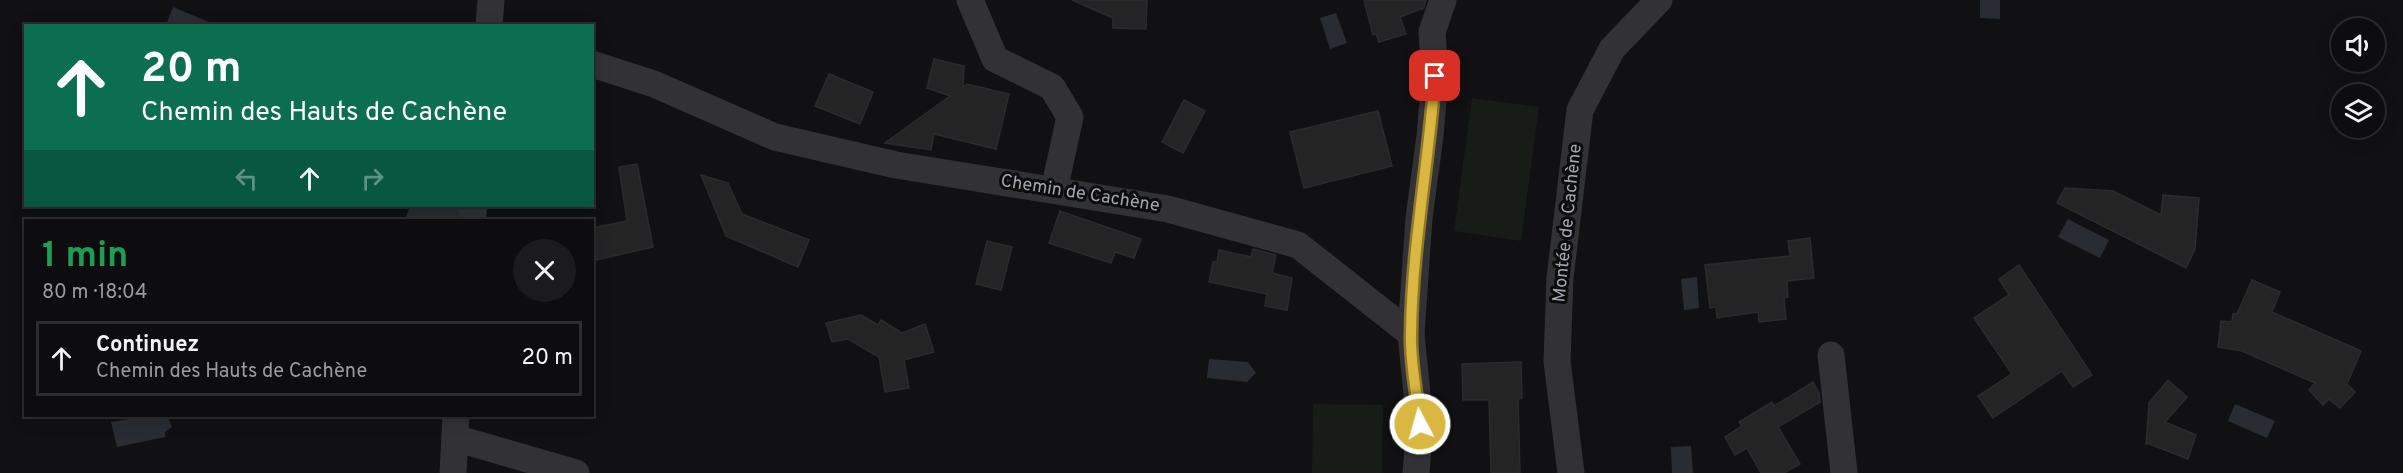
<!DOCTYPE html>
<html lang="fr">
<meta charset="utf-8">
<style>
:root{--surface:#0d0c0e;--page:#1b1a1c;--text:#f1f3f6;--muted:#9a9b9e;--line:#2d2c2e}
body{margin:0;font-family:Overpass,sans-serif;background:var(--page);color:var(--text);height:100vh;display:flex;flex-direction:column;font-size:22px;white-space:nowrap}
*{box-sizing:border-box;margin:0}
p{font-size:20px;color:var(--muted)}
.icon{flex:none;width:33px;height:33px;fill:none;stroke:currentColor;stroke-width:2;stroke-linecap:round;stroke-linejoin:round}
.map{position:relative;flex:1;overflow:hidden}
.drawer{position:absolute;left:24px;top:219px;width:570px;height:198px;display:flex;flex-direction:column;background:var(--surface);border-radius:0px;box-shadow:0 3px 15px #0003,0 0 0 2px var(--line)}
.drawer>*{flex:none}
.hud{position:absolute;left:24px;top:24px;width:570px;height:183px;border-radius:0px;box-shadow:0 3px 15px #0003,0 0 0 2px var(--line);background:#0b6e4f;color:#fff;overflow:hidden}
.controls{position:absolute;left:2331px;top:18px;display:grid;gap:12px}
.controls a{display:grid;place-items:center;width:54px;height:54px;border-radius:50%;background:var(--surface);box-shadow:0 3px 15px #0003,0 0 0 2px var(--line);font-size:30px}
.pin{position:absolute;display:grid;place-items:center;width:51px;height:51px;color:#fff;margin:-26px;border-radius:12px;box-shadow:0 3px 9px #0006}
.me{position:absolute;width:66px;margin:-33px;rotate:354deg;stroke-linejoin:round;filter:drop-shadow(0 0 4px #0008)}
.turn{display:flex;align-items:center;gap:21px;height:126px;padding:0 18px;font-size:27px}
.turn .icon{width:78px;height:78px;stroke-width:2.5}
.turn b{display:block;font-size:42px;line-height:51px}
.lanes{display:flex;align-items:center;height:57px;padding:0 18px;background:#0003;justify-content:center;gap:30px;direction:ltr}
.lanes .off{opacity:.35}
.round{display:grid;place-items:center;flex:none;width:63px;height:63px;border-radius:32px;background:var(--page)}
.headline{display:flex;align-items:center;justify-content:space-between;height:102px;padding:0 18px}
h1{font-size:36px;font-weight:700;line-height:45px;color:#1e9e55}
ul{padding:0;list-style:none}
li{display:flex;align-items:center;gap:18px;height:75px;margin:0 12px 9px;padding:0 6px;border:3px solid var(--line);border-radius:0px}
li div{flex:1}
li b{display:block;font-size:22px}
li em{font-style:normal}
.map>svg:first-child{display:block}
.green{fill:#171c18}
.water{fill:#292d33}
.building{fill:#242425;stroke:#2b2b2d;stroke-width:1.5}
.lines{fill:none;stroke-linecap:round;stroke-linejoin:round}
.minor{stroke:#323236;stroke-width:27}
.route-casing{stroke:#8d772a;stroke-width:15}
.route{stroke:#d9b741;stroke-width:10}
.labels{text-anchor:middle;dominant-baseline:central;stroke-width:6;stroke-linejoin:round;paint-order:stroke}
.street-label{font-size:18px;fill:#a3a6b1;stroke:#0c0c0d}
</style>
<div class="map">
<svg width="2403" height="473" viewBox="0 0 2403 473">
<rect width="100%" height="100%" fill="#111012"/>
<g class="green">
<polygon points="1472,98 1539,107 1521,241 1454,231"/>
<polygon points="1313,404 1383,405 1382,473 1312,473"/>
</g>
<g class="water">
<polygon points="1980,0 2000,0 2000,19 1980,18"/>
<polygon points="173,7 216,25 166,25"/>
<polygon points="1336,13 1347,43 1330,49 1320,18"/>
<polygon points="410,206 461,206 460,220 405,220"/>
<polygon points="2068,219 2109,240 2100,258 2058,237"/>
<polygon points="1697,277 1699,308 1684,310 1681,279"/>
<polygon points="1209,359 1248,362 1256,373 1247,382 1207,378"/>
<polygon points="2235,404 2275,421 2267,438 2228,421"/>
<polygon points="146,416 168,417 172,427 165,432 165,437 117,447 111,422"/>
<polygon points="1691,446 1693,473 1672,473 1671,447"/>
</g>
<g class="building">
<polygon points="1072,0 1147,0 1146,29 1113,28 1113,18"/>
<polygon points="1364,0 1426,0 1424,8 1400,17 1406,34 1379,42 1376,34 1373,35"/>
<polygon points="934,59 964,66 963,87 967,84 1009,94 996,149 934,134 931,150 885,143 950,96 927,88"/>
<polygon points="829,74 873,92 860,124 815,106"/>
<polygon points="1184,100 1205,111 1183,153 1162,142"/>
<polygon points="1378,111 1392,166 1304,188 1290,132"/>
<polygon points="637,164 653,247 596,260 592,228 627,221 619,167"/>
<polygon points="701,175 728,183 742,214 809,240 798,267 726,236"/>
<polygon points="2065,188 2113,191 2161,215 2163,195 2199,198 2195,249 2186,268 2057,203"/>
<polygon points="1060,211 1141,239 1134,258 1115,252 1111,263 1049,243"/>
<polygon points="1810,238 1814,278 1787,281 1788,297 1784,298 1786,319 1759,322 1758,312 1717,318 1716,307 1710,308 1705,265 1790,256 1788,241"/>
<polygon points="987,241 1012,247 1001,290 976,284"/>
<polygon points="1253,249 1276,255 1272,273 1292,278 1287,310 1265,306 1267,294 1209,282 1213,262 1217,262 1219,250 1251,257"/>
<polygon points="2019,265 2092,375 2073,387 2062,371 1993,418 1978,396 2012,374 1974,318 2009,295 1999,279"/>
<polygon points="2252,280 2280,292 2272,312 2361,351 2347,384 2355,392 2340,408 2329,399 2323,405 2309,390 2315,383 2242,351 2218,347 2221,321 2232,322 2233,314 2237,314"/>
<polygon points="861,315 878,325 881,320 902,333 925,324 934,352 904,360 909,388 885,392 879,357 848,339 832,342 826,323"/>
<polygon points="1521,362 1522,398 1518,399 1520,473 1491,473 1489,400 1463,400 1462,364"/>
<polygon points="2168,380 2187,397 2165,422 2196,435 2188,459 2147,443 2146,445 2149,403"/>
<polygon points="1813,382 1819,393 1820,402 1778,427 1800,464 1784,473 1761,473 1747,448 1735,455 1725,437 1742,426 1739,422 1772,402 1774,406"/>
</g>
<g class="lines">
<g class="minor">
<polyline points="970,0 995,59 1052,87 1070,117 1054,190"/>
<polyline points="489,26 491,0"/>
<polyline points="592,64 654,84 775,137 896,165 1168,209 1298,245 1411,334 1420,424 1416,473"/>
<polyline points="472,220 474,206"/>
<polyline points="1411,334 1419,218 1430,136 1435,76 1432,32 1443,0"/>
<polyline points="1831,355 1844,473"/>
<polyline points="455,438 576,473"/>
<polyline points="453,473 456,416"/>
<polyline points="1571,473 1557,361 1560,278 1580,110 1612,49 1659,0"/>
</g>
</g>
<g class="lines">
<defs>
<path id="route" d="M 1420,424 C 1417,394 1410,363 1411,333 C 1412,246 1429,161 1435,76"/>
</defs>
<use href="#route" class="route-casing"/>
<use href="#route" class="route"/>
</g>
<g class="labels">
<g class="street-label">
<text transform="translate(1080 194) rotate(9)">Chemin de Cachène</text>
<text transform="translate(1568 223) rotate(-84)">Montée de Cachène</text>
</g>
</g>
</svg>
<div class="controls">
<a><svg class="icon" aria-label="sound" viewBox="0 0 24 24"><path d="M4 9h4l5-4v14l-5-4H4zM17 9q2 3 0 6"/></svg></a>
<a><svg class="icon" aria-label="layers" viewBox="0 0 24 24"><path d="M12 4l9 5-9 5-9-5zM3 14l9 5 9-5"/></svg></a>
</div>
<div class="pin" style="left:1435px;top:76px;background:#d93025"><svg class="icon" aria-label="arrive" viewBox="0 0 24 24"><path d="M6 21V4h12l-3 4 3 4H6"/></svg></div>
<svg class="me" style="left:1420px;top:424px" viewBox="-20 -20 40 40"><circle r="17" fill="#d9b741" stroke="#fff" stroke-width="3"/><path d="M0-11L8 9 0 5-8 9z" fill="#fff"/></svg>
<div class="hud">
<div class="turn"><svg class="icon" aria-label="ahead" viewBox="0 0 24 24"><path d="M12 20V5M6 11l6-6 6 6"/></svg><div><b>20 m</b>Chemin des Hauts de Cachène</div></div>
<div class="lanes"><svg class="icon off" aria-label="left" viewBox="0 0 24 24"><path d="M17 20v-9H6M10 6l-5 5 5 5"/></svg><svg class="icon" aria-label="ahead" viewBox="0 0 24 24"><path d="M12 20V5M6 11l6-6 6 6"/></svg><svg class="icon off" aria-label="right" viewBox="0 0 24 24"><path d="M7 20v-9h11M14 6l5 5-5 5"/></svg></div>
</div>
<section class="drawer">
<div class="headline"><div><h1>1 min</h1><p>80 m · 18:04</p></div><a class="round"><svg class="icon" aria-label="close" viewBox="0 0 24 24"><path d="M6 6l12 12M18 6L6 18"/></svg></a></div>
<ul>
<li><svg class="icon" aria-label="ahead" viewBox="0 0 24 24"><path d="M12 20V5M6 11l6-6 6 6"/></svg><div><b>Continuez</b><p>Chemin des Hauts de Cachène</p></div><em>20 m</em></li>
</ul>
</section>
</div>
